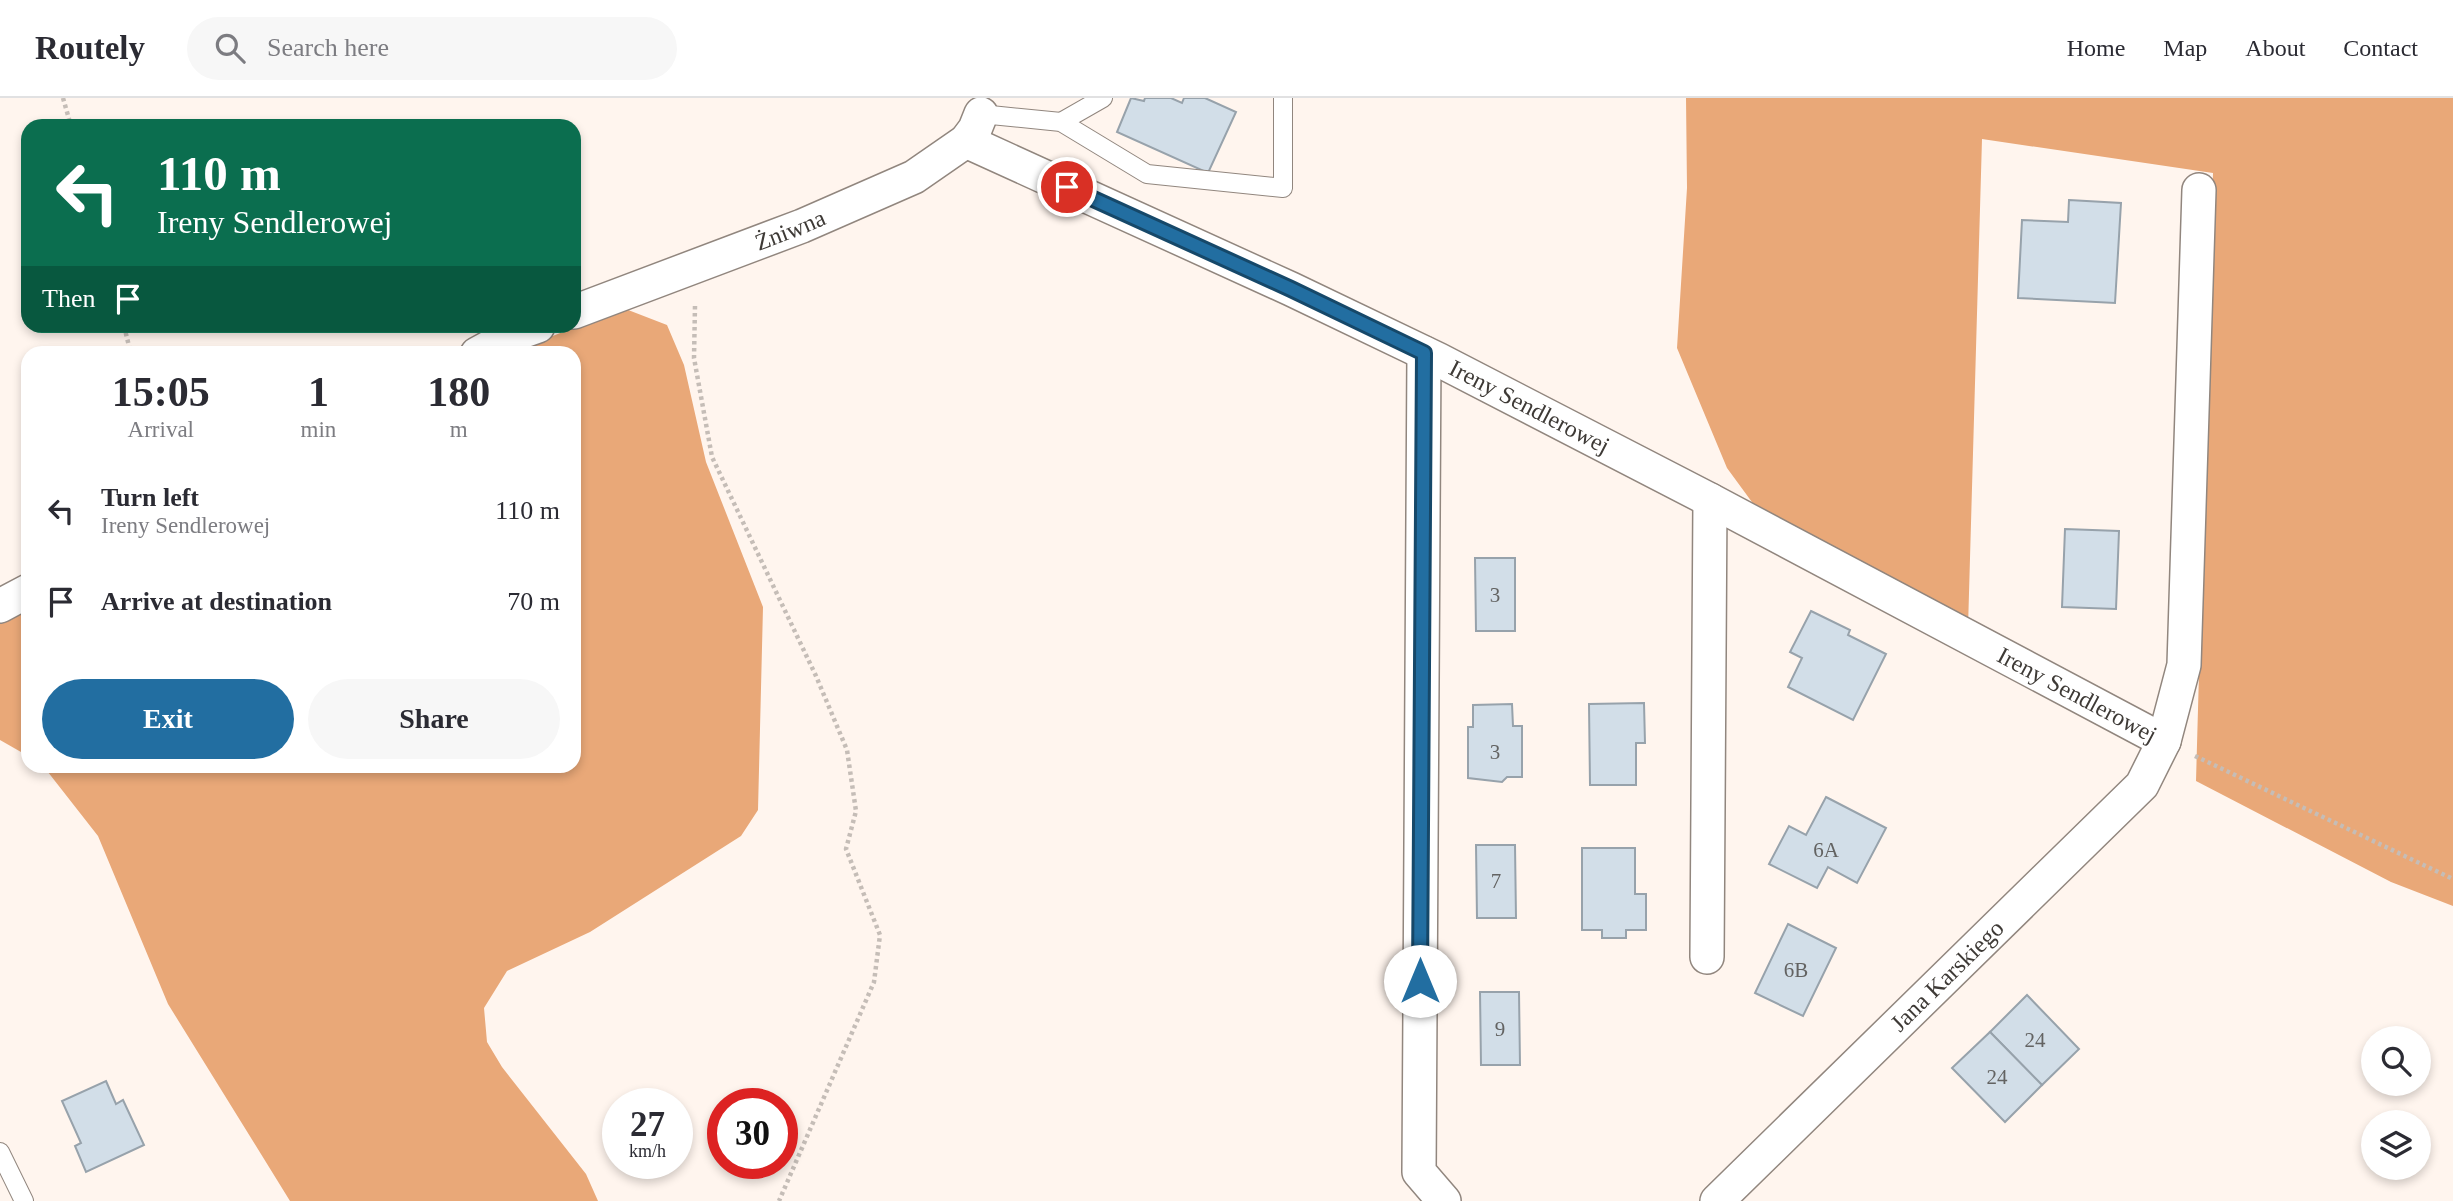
<!DOCTYPE html>
<meta charset="utf-8">
<style>
:root{--surface:#fff;--page:#f7f7f7;--text:#2b2b33;--muted:#7c7c81;--line:#e1e1e2;--accent:#226ea1}
body{margin:0;font-family:Georgia,serif;background:var(--page);color:var(--text);height:100vh;display:flex;flex-direction:column;font-size:26px;white-space:nowrap}
*{box-sizing:border-box;margin:0}
p{font-size:23px;color:var(--muted)}
.icon{flex:none;width:38px;height:38px;fill:none;stroke:currentColor;stroke-width:2;stroke-linecap:round;stroke-linejoin:round}
.map{position:relative;flex:1;overflow:hidden}
.details{position:absolute;left:21px;top:248px;width:560px;height:427px;display:flex;flex-direction:column;background:var(--surface);border-radius:21px;box-shadow:0 4px 10px #0003}
.details>*{flex:none}
.top-card{position:absolute;left:21px;top:21px;width:560px;height:214px;border-radius:21px;box-shadow:0 4px 10px #0003;background:#0b6e4f;color:#fff;overflow:hidden}
.controls{position:absolute;left:2361px;top:928px;display:grid;gap:14px}
.controls a{display:grid;place-items:center;width:70px;height:70px;border-radius:50%;background:var(--surface);box-shadow:0 4px 10px #0003;font-size:35px}
.speed{position:absolute;left:602px;top:990px;display:flex;gap:14px;font-size:35px;font-weight:700;text-align:center}
.speed>*{display:grid;place-content:center;width:91px;height:91px;border-radius:50%;background:var(--surface);box-shadow:0 4px 10px #0003;line-height:1}
.speed small{font-size:18px;font-weight:400}
.speed .limit{border:10px solid #d22;background:#fff;color:#111}
.pin{position:absolute;display:grid;place-items:center;width:60px;height:60px;color:#fff;margin:-30px;border:4px solid #fff;border-radius:50%;box-shadow:0 2px 7px #0007}
.me{position:absolute;width:77px;margin:-38px;rotate:0deg;stroke-linejoin:round;filter:drop-shadow(0 0 5px #0008)}
.turn{display:flex;align-items:center;gap:24px;height:147px;padding:0 21px;font-size:32px}
.turn .icon{width:91px;height:91px;stroke-width:2.5}
.turn b{display:block;font-size:49px;line-height:60px}
.then{display:flex;align-items:center;height:66px;padding:0 21px;background:#0003;gap:14px;font-size:26px}
.eta{display:flex;justify-content:space-evenly;align-items:center;height:119px;text-align:center}
.eta b{font-size:42px;font-weight:700;line-height:49px}
.primary-button{display:flex;gap:14px;margin-top:auto;padding:14px 21px}
.primary-button a{flex:1;height:80px;border-radius:42px;background:var(--accent);color:#fff;font-size:28px;font-weight:700;line-height:80px;text-align:center}
.primary-button a+a{background:var(--page);color:var(--text)}
ul{padding:0;list-style:none}
li{display:flex;align-items:center;gap:21px;height:91px;padding:0 21px}
li div{flex:1}
li b{display:block;font-size:26px}
li em{font-style:normal}
header{display:flex;align-items:center;gap:42px;box-sizing:border-box;height:98px;padding:0 35px;background:var(--surface);border-bottom:2px solid var(--line)}
header strong{font-size:33px}
nav{display:flex;gap:38px;margin-inline-start:auto;font-size:24px}
.search{width:490px;height:63px;background:var(--page);display:flex;align-items:center;gap:18px;box-sizing:border-box;padding:0 24px;border-radius:38px;color:var(--muted);font-size:26px}
.map>svg:first-child{display:block}
.forest{fill:#e9a878}
.building{fill:#d2dee8;stroke:#97a2ab;stroke-width:2}
.lines{fill:none;stroke-linecap:round;stroke-linejoin:round}
.lane-casing{stroke:#91867e;stroke-width:20}
.street-casing{stroke:#91867e;stroke-width:36}
.path{stroke:#c5bdb7;stroke-width:4.5;stroke-dasharray:3.5 3.5;stroke-linecap:butt}
.lane{stroke:#fff;stroke-width:18}
.street{stroke:#fff;stroke-width:33}
.route-casing{stroke:#164869;stroke-width:18}
.route{stroke:#226ea1;stroke-width:12}
.labels{text-anchor:middle;dominant-baseline:central;stroke-width:5;stroke-linejoin:round;paint-order:stroke}
.number-label{font-size:21px;fill:#636362}
.street-label{font-size:24px;fill:#3e3a36;stroke:#fff5ee}
</style>
<header>
<strong>Routely</strong>
<div class="search"><svg class="icon" aria-label="search" viewBox="0 0 24 24"><circle cx="10" cy="10" r="6"/><path d="M15 15l6 6"/></svg>Search here</div>
<nav><a>Home</a><a>Map</a><a>About</a><a>Contact</a></nav>
</header>
<div class="map">
<svg width="2453" height="1103" viewBox="0 0 2453 1103">
<rect width="100%" height="100%" fill="#fff5ee"/>
<g class="forest">
<polygon points="1686,0 2453,0 2453,808 2391,784 2196,683 2213,75 1982,41 1968,530 1790,456 1727,370 1677,250 1687,90"/>
<polygon points="623,210 667,227 684,267 706,364 763,509 758,712 741,738 590,834 507,873 484,910 487,944 502,969 586,1076 598,1103 290,1103 168,906 98,738 44,669 574,668 574,256 510,255"/>
<polygon points="28,504 28,658 0,642 0,520"/>
</g>
<g class="building">
<polygon points="1131,0 1144,3 1145,0 1171,0 1182,5 1184,0 1205,0 1236,14 1208,75 1117,34"/>
<polygon points="2069,102 2121,105 2115,205 2018,200 2022,122 2068,124"/>
<polygon points="2065,431 2119,433 2116,511 2062,509"/>
<polygon points="1475,460 1515,460 1515,533 1476,533"/>
<polygon points="1811,513 1850,532 1848,537 1886,556 1853,622 1788,589 1802,560 1790,554"/>
<polygon points="1644,605 1645,645 1636,645 1636,687 1590,687 1589,606"/>
<polygon points="1512,606 1513,628 1522,628 1522,679 1507,679 1502,684 1468,680 1468,629 1473,629 1473,607"/>
<polygon points="1826,699 1886,730 1857,785 1828,769 1817,790 1769,766 1789,728 1806,737"/>
<polygon points="1476,747 1515,747 1516,820 1477,820"/>
<polygon points="1582,750 1635,750 1635,796 1646,796 1646,832 1626,832 1626,840 1602,840 1602,832 1582,832"/>
<polygon points="1788,826 1836,850 1803,918 1755,895"/>
<polygon points="1480,894 1519,894 1520,967 1481,967"/>
<polygon points="2027,897 2079,951 2042,987 1990,934"/>
<polygon points="1990,934 2042,987 2005,1024 1952,970"/>
<polygon points="106,983 116,1006 123,1002 144,1047 86,1074 75,1048 81,1045 62,1003"/>
</g>
<g class="lines">
<defs>
<g id="lane">
<polyline points="981,16 1061,24 1147,76 1283,90 1283,0"/>
<polyline points="1061,24 1103,0"/>
<polyline points="0,1054 24,1103"/>
</g>
<g id="street">
<path id="s1" d="M 966,43 L 1291,191 L 1439,262 L 1710,402 L 2164,643"/>
<path id="s2" d="M 574,214 L 802,128 L 914,79 L 966,43 L 975,31 L 981,16"/>
<polyline points="1424,255 1419,1074 1444,1103"/>
<polyline points="477,256 510,238 538,228"/>
<polyline points="0,508 28,493"/>
<polyline points="1707,859 1710,402"/>
<path id="s3" d="M 1717,1103 L 2142,687 L 2164,643 L 2184,567 L 2199,92"/>
</g>
</defs>
<use href="#lane" class="lane-casing"/>
<use href="#street" class="street-casing"/>
<g class="path">
<polyline points="63,0 71,28"/>
<polyline points="695,208 694,260 712,359 816,578 847,652 856,713 846,751 880,837 874,884 779,1103"/>
<polyline points="124,228 131,256"/>
<polyline points="2195,658 2453,781"/>
</g>
<use href="#lane" class="lane"/>
<use href="#street" class="street"/>
</g>
<g class="lines">
<defs>
<polyline id="route" points="1067,89 1291,191 1424,255 1420,883"/>
</defs>
<use href="#route" class="route-casing"/>
<use href="#route" class="route"/>
</g>
<g class="labels">
<g class="number-label">
<text x="1495" y="497">3</text>
<text x="1495" y="654">3</text>
<text x="1826" y="752">6A</text>
<text x="1496" y="783">7</text>
<text x="1796" y="872">6B</text>
<text x="1500" y="931">9</text>
<text x="2035" y="942">24</text>
<text x="1997" y="979">24</text>
</g>
<g class="street-label">
<text stroke="none"><textPath href="#s2" startOffset="231">Żniwna</textPath></text>
<text stroke="none"><textPath href="#s1" startOffset="623">Ireny Sendlerowej</textPath></text>
<text stroke="none"><textPath href="#s1" startOffset="1242">Ireny Sendlerowej</textPath></text>
<text stroke="none"><textPath href="#s3" startOffset="322">Jana Karskiego</textPath></text>
</g>
</g>
</svg>
<div class="controls">
<a><svg class="icon" aria-label="search" viewBox="0 0 24 24"><circle cx="10" cy="10" r="6"/><path d="M15 15l6 6"/></svg></a>
<a><svg class="icon" aria-label="layers" viewBox="0 0 24 24"><path d="M12 4l9 5-9 5-9-5zM3 14l9 5 9-5"/></svg></a>
</div>
<div class="speed"><div>27<small>km/h</small></div><div class="limit">30</div></div>
<div class="pin" style="left:1067px;top:89px;background:#d93025"><svg class="icon" aria-label="arrive" viewBox="0 0 24 24"><path d="M6 21V4h12l-3 4 3 4H6"/></svg></div>
<svg class="me" style="left:1420px;top:883px" viewBox="-20 -20 40 40"><circle r="19" fill="#fff"/><path d="M0-13L10 11 0 6-10 11z" fill="#226ea1"/></svg>
<div class="top-card">
<div class="turn"><svg class="icon" aria-label="left" viewBox="0 0 24 24"><path d="M17 20v-9H6M10 6l-5 5 5 5"/></svg><div><b>110 m</b>Ireny Sendlerowej</div></div>
<div class="then">Then<svg class="icon" aria-label="arrive" viewBox="0 0 24 24"><path d="M6 21V4h12l-3 4 3 4H6"/></svg></div>
</div>
<section class="details">
<div class="eta">
<div><b>15:05</b><p>Arrival</p></div>
<div><b>1</b><p>min</p></div>
<div><b>180</b><p>m</p></div>
</div>
<ul>
<li><svg class="icon" aria-label="left" viewBox="0 0 24 24"><path d="M17 20v-9H6M10 6l-5 5 5 5"/></svg><div><b>Turn left</b><p>Ireny Sendlerowej</p></div><em>110 m</em></li>
<li><svg class="icon" aria-label="arrive" viewBox="0 0 24 24"><path d="M6 21V4h12l-3 4 3 4H6"/></svg><div><b>Arrive at destination</b></div><em>70 m</em></li>
</ul>
<div class="primary-button"><a>Exit</a><a>Share</a></div>
</section>
</div>
